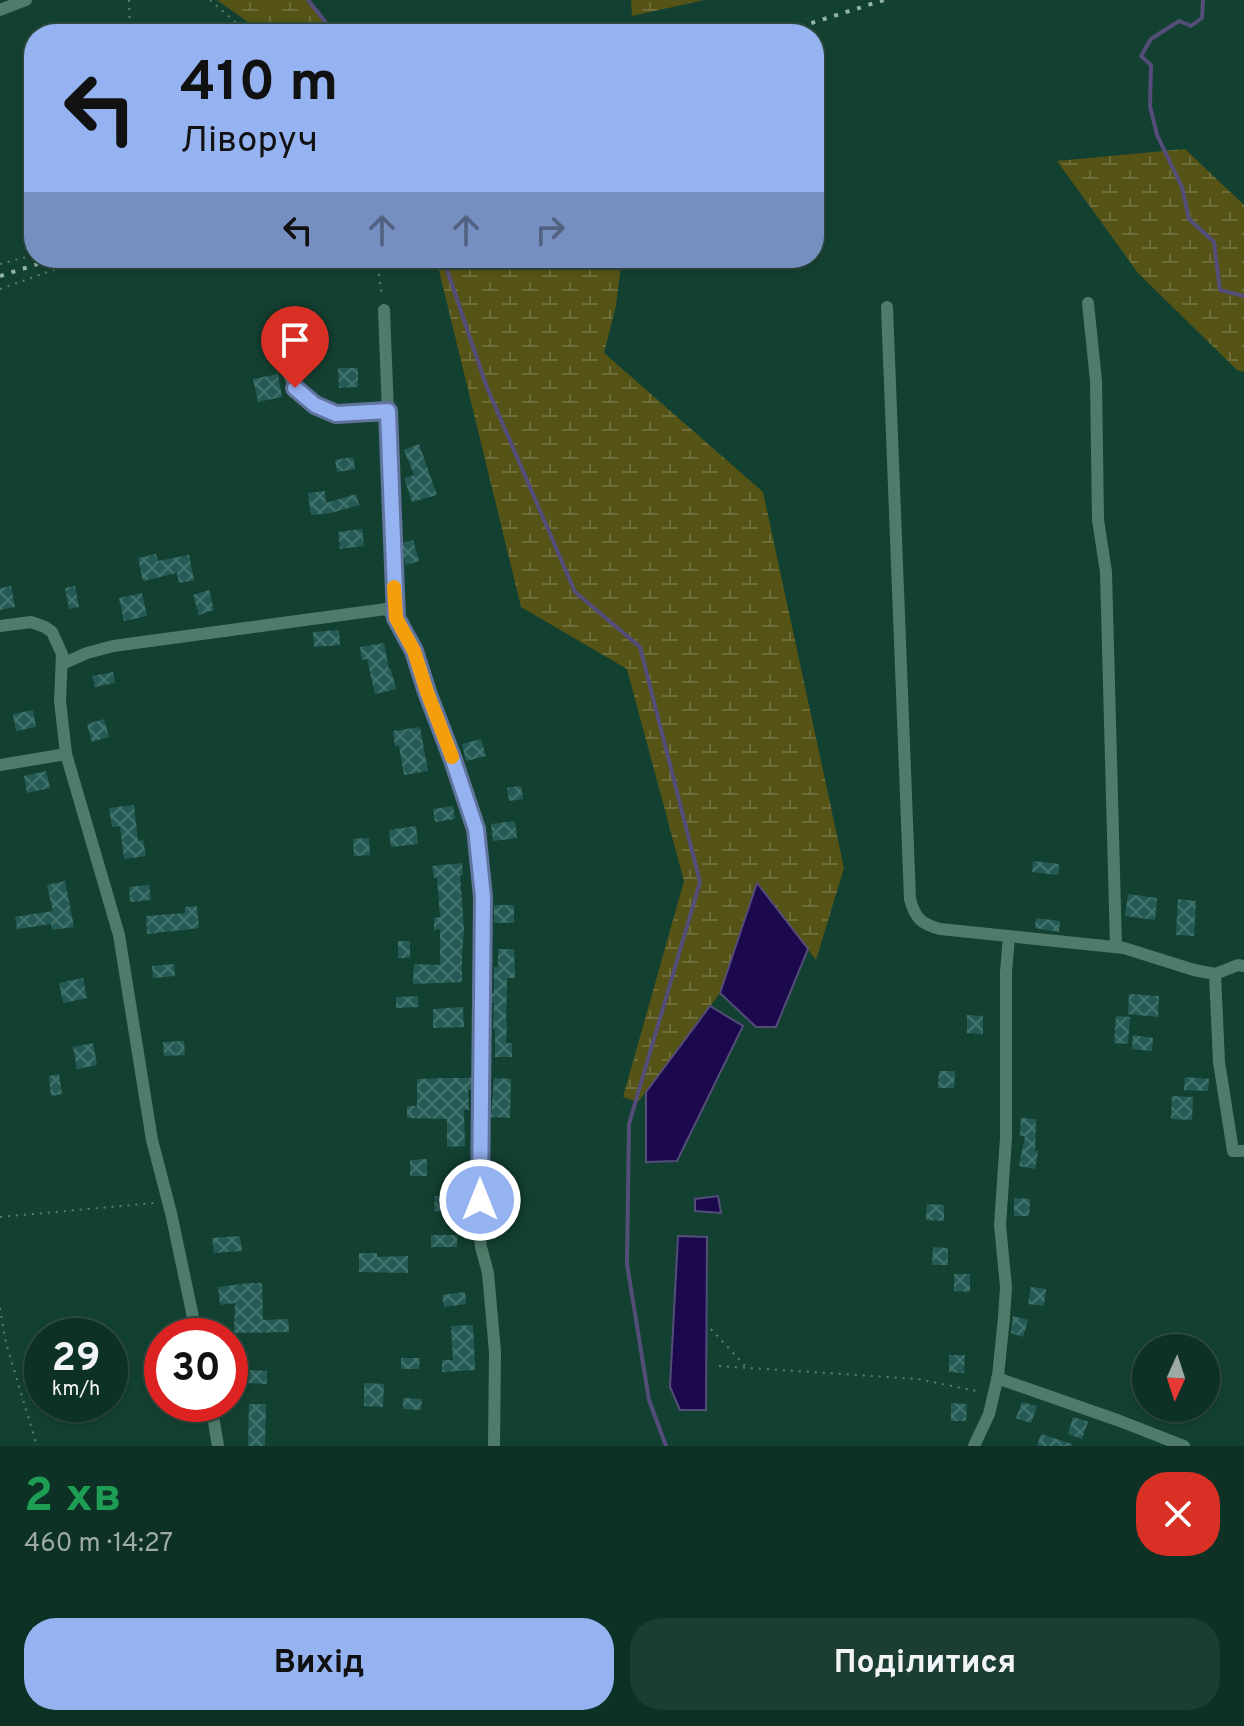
<!DOCTYPE html>
<html lang="uk">
<meta charset="utf-8">
<style>
:root{--surface:#0e3125;--page:#1c3d32;--text:#f1f3f6;--muted:#9ba9a7;--line:#2e4c42;--accent:#95b2f1}
body{margin:0;font-family:Overpass,sans-serif;background:var(--page);color:var(--text);height:100vh;display:flex;flex-direction:column;font-size:30px;white-space:nowrap}
*{box-sizing:border-box;margin:0}
p{font-size:26px;color:var(--muted)}
.icon{flex:none;width:44px;height:44px;fill:none;stroke:currentColor;stroke-width:2;stroke-linecap:round;stroke-linejoin:round}
.map{position:relative;height:1446px;overflow:hidden}
.sheet{display:flex;flex-direction:column;background:var(--surface);flex:1}
.sheet>*{flex:none}
.hud{position:absolute;left:24px;top:24px;width:800px;height:244px;border-radius:32px;box-shadow:0 2px 6px #0004,0 0 0 2px var(--line);background:#95b2f1;color:#111;overflow:hidden}
.needle{width:52px;rotate:183deg}
.buttons{position:absolute;left:1132px;top:1334px;display:grid;gap:16px}
.buttons a{display:grid;place-items:center;width:88px;height:88px;border-radius:50%;background:var(--surface);box-shadow:0 2px 6px #0004,0 0 0 2px var(--line);font-size:40px}
.speed{position:absolute;left:24px;top:1318px;display:flex;gap:16px;font-size:40px;font-weight:700;text-align:center}
.speed>*{display:grid;place-content:center;width:104px;height:104px;border-radius:50%;background:var(--surface);box-shadow:0 2px 6px #0004,0 0 0 2px var(--line);line-height:1}
.speed small{font-size:20px;font-weight:400}
.speed .limit{border:12px solid #d22;background:#fff;color:#111}
.pin{position:absolute;display:grid;place-items:center;width:68px;height:68px;color:#fff;margin:-82px -34px;border-radius:50% 50% 50% 0;rotate:-45deg;box-shadow:0 0 8px #0007}
.pin .icon{rotate:45deg}
.me{position:absolute;width:88px;margin:-44px;rotate:0deg;stroke-linejoin:round;filter:drop-shadow(0 0 6px #0008)}
.turn{display:flex;align-items:center;gap:28px;height:168px;padding:0 24px;font-size:36px}
.turn .icon{width:104px;height:104px;stroke-width:2.5}
.turn b{display:block;font-size:56px;line-height:68px}
.lanes{display:flex;align-items:center;height:76px;padding:0 24px;background:#0003;justify-content:center;gap:40px;direction:ltr}
.lanes .off{opacity:.35}
.round{display:grid;place-items:center;flex:none;width:84px;height:84px;border-radius:32px;background:var(--page)}
.headline{display:flex;align-items:center;justify-content:space-between;height:136px;padding:0 24px}
h1{font-size:48px;font-weight:700;line-height:60px;color:#1e9e55}
.action{display:flex;gap:16px;margin-top:auto;padding:16px 24px}
.action a{flex:1;height:92px;border-radius:32px;background:var(--accent);color:#111;font-size:32px;font-weight:700;line-height:92px;text-align:center}
.action a+a{background:var(--page);color:var(--text)}
.map>svg:first-child{display:block}
.wetland{fill:url(#wetland-marsh)}
.water{fill:#1c084c;stroke:#544d7a;stroke-width:2}
.lines{fill:none;stroke-linecap:round;stroke-linejoin:round}
.stream{stroke:#544d7a;stroke-width:4}
.building{fill:url(#building-cross-hatch)}
.path{stroke:#577e6f;stroke-width:2;stroke-dasharray:2 6;stroke-linecap:butt}
.minor{stroke:#4f7c6a;stroke-width:12}
.rail{stroke:#94b3a7;stroke-width:4;stroke-dasharray:4 8;stroke-linecap:butt}
.route-casing{stroke:#61749d;stroke-width:20}
.route{stroke:#95b2f1;stroke-width:14}
.slow{stroke:#f59e0b;stroke-width:14}
</style>
<div class="map">
<svg width="1244" height="1446" viewBox="0 0 1244 1446">
<defs>
<pattern id="wetland-marsh" width="20" height="14" patternUnits="userSpaceOnUse" patternTransform="scale(2)"><rect width="20" height="14" fill="#565316"/><path d="M1 5h8M5 5V1M11 12h8M15 12V8" fill="none" stroke="#6e6c38"/></pattern>
<pattern id="building-cross-hatch" width="8" height="8" patternUnits="userSpaceOnUse" patternTransform="scale(2)"><rect width="8" height="8" fill="#255b56"/><path d="M0 0l8 8M0 8l8-8" fill="none" stroke="#44736e"/></pattern>
</defs>
<rect width="100%" height="100%" fill="#134131"/>
<g class="wetland">
<polygon points="217,0 307,0 334,34 265,34"/>
<polygon points="631,0 704,0 632,16"/>
<polygon points="1185,149 1244,205 1244,372 1237,370 1138,273 1057,161"/>
<polygon points="436,258 622,258 616,305 604,353 763,492 844,868 816,960 757,884 720,993 638,1102 623,1097 684,881 627,669 521,607"/>
</g>
<g class="water">
<polygon points="757,883 808,949 776,1027 756,1027 720,993"/>
<polygon points="710,1006 743,1026 677,1161 646,1162 646,1092"/>
<polygon points="718,1196 721,1213 695,1211 695,1199"/>
<polygon points="678,1236 707,1237 706,1410 680,1410 670,1387"/>
</g>
<g class="lines">
<g class="stream">
<polyline points="308,0 335,34"/>
<polyline points="1203,0 1202,18 1191,26 1179,21 1151,39 1141,56 1151,65 1150,106 1157,135 1182,187 1189,219 1214,242 1220,290 1244,296"/>
<polyline points="443,258 486,385 575,592 640,647 700,882 629,1124 627,1264 649,1400 666,1446"/>
</g>
</g>
<g class="building">
<polygon points="338,368 358,368 358,387 339,388"/>
<polygon points="278,374 282,397 258,402 253,379"/>
<polygon points="419,444 437,495 412,502 404,478 414,475 404,450"/>
<polygon points="353,457 355,469 337,472 335,460"/>
<polygon points="325,491 326,503 356,494 359,505 331,513 311,515 308,493"/>
<polygon points="362,529 364,546 340,549 338,532"/>
<polygon points="413,540 419,561 406,565 403,555 402,543"/>
<polygon points="156,554 158,561 189,555 194,580 179,583 177,573 143,581 138,558"/>
<polygon points="11,586 15,607 0,610 0,588"/>
<polygon points="75,586 79,607 69,609 65,588"/>
<polygon points="209,590 214,610 199,615 193,595"/>
<polygon points="142,593 147,616 124,621 119,598"/>
<polygon points="339,630 340,645 314,647 313,632"/>
<polygon points="384,643 389,669 391,669 396,689 375,694 367,659 362,660 360,647"/>
<polygon points="113,672 115,683 95,687 92,676"/>
<polygon points="33,710 36,727 16,731 13,714"/>
<polygon points="104,719 109,737 92,742 87,724"/>
<polygon points="420,727 428,771 404,775 399,746 395,746 393,731"/>
<polygon points="481,739 486,756 466,761 462,744"/>
<polygon points="46,771 50,788 27,793 24,776"/>
<polygon points="521,786 523,799 509,801 507,788"/>
<polygon points="134,805 138,841 143,840 146,856 124,859 120,826 112,827 109,808"/>
<polygon points="453,806 455,819 435,822 433,809"/>
<polygon points="515,821 517,838 493,841 491,824"/>
<polygon points="416,826 418,844 391,847 389,830"/>
<polygon points="369,838 370,855 354,856 353,839"/>
<polygon points="1033,861 1059,864 1058,875 1032,872"/>
<polygon points="462,863 463,875 460,875 464,929 462,956 462,982 413,984 414,964 440,965 440,929 434,930 434,918 440,917 437,877 434,878 432,866"/>
<polygon points="65,881 74,927 52,930 51,924 17,929 15,917 53,911 47,885"/>
<polygon points="149,885 151,900 130,902 129,887"/>
<polygon points="1128,894 1157,898 1155,920 1125,916"/>
<polygon points="1178,899 1196,901 1194,936 1176,935"/>
<rect x="494" y="905" width="20" height="18"/>
<polygon points="197,906 199,928 147,934 146,916 185,913 185,907"/>
<polygon points="1036,918 1060,921 1059,932 1035,928"/>
<rect x="398" y="941" width="12" height="17"/>
<polygon points="498,949 514,949 515,978 507,978 506,1021 507,1021 506,1043 512,1043 512,1057 495,1057 495,1029 493,1029 494,1003 491,1003 492,993 494,993 494,967 498,967"/>
<polygon points="174,964 175,976 153,978 152,966"/>
<polygon points="83,978 87,998 63,1003 59,983"/>
<polygon points="1129,994 1159,996 1158,1017 1128,1014"/>
<polygon points="418,996 418,1007 396,1008 396,997"/>
<polygon points="463,1007 464,1027 433,1028 433,1009"/>
<polygon points="967,1015 983,1016 983,1034 967,1033"/>
<polygon points="1116,1016 1130,1017 1128,1044 1114,1043"/>
<polygon points="1133,1035 1153,1038 1152,1051 1132,1049"/>
<polygon points="184,1041 185,1055 164,1056 163,1042"/>
<polygon points="93,1043 97,1065 77,1069 73,1047"/>
<polygon points="939,1071 955,1071 954,1088 938,1088"/>
<polygon points="59,1074 62,1094 51,1096 49,1076"/>
<polygon points="1185,1077 1209,1079 1208,1091 1184,1090"/>
<polygon points="447,1078 472,1078 472,1090 468,1090 469,1110 464,1110 465,1146 447,1147 447,1119 407,1118 407,1106 417,1106 417,1079"/>
<polygon points="494,1078 511,1079 510,1118 491,1117"/>
<polygon points="1172,1096 1193,1097 1192,1120 1171,1119"/>
<polygon points="1021,1118 1036,1119 1035,1151 1038,1151 1035,1169 1019,1166 1025,1136 1020,1136"/>
<polygon points="427,1159 427,1176 410,1176 410,1160"/>
<polygon points="435,1196 462,1197 461,1213 434,1211"/>
<polygon points="1014,1198 1030,1199 1029,1216 1014,1216"/>
<polygon points="927,1204 944,1205 944,1221 926,1220"/>
<rect x="431" y="1235" width="26" height="12"/>
<polygon points="240,1236 242,1251 214,1253 212,1238"/>
<polygon points="933,1247 948,1248 948,1265 932,1265"/>
<polygon points="359,1253 377,1253 377,1257 408,1256 408,1273 359,1272"/>
<polygon points="954,1274 970,1274 970,1292 954,1291"/>
<polygon points="249,1283 262,1283 263,1320 288,1319 289,1332 234,1333 235,1303 220,1305 218,1287"/>
<polygon points="1031,1287 1046,1289 1044,1306 1028,1304"/>
<polygon points="465,1292 466,1304 444,1307 442,1295"/>
<polygon points="1013,1316 1028,1320 1023,1337 1011,1333"/>
<polygon points="473,1325 475,1370 442,1372 442,1360 453,1360 451,1326"/>
<polygon points="949,1355 965,1355 964,1373 949,1372"/>
<polygon points="401,1358 420,1358 419,1369 401,1369"/>
<polygon points="248,1370 267,1371 267,1384 247,1383"/>
<polygon points="364,1383 384,1384 383,1407 364,1406"/>
<polygon points="403,1398 422,1399 421,1410 403,1409"/>
<polygon points="1022,1402 1037,1406 1031,1423 1016,1418"/>
<polygon points="951,1403 967,1404 966,1421 951,1421"/>
<polygon points="249,1404 266,1404 265,1446 248,1446"/>
<polygon points="1169,1408 1200,1408 1196,1419 1169,1410"/>
<polygon points="1073,1417 1088,1422 1082,1439 1068,1434"/>
<polygon points="1041,1434 1072,1444 1072,1446 1037,1446"/>
</g>
<g class="lines">
<g class="path">
<polyline points="129,0 130,34"/>
<polyline points="210,0 249,34"/>
<polyline points="105,258 135,261 148,258"/>
<polyline points="377,258 382,297"/>
<polyline points="0,264 34,255"/>
<polyline points="0,289 87,258"/>
<polyline points="0,1217 154,1203"/>
<polyline points="0,1308 6,1343 37,1446"/>
<polyline points="711,1329 746,1367"/>
<polyline points="719,1366 918,1379 981,1392"/>
</g>
<g class="minor">
<polyline points="0,10 26,0"/>
<polyline points="1088,303 1096,381 1098,520 1106,572 1116,947"/>
<path d="M 887,307 L 910,899 C 915,918 921,924 940,929 L 1124,948 L 1194,970 L 1215,974 L 1219,1062 L 1233,1151 L 1244,1151"/>
<polyline points="384,310 396,618"/>
<polyline points="285,365 295,388 315,405 336,414 388,411"/>
<polyline points="0,626 31,622 45,627 52,632 62,654 60,701 66,754 119,935 152,1140 171,1213 197,1336"/>
<polyline points="62,664 87,653 113,646 386,609 396,618 414,651 427,692 453,760 476,829 483,897 479,1229 481,1247 488,1273 495,1352 494,1446"/>
<polyline points="0,765 66,754"/>
<polyline points="1215,974 1238,965 1244,966"/>
<polyline points="997,1378 1120,1421 1184,1446"/>
<polyline points="211,1404 218,1446"/>
<polyline points="974,1446 989,1414 998,1376 1004,1317 1006,1287 1000,1225 1006,1138 1006,972 1009,936"/>
</g>
<g class="rail">
<polyline points="777,34 884,0"/>
<polyline points="0,276 57,258"/>
</g>
</g>
<g class="lines">
<defs>
<polyline id="route" points="295,388 315,405 336,414 388,411 396,618 414,651 427,692 453,760 476,829 483,897 480,1200"/>
</defs>
<use href="#route" class="route-casing"/>
<use href="#route" class="route"/>
<polyline class="slow" points="394,587 396,618 414,651 427,692 452,757"/>
</g>
</svg>
<div class="buttons">
<a><svg class="needle" viewBox="-14 -14 28 28"><path d="M0-13l5 13h-10z" fill="#e53935"/><path d="M0 13l5-13h-10z" fill="#9ba9a7"/></svg></a>
</div>
<div class="speed"><div>29<small>km/h</small></div><div class="limit">30</div></div>
<div class="pin" style="left:295px;top:388px;background:#d93025"><svg class="icon" aria-label="arrive" viewBox="0 0 24 24"><path d="M6 21V4h12l-3 4 3 4H6"/></svg></div>
<svg class="me" style="left:480px;top:1200px" viewBox="-20 -20 40 40"><circle r="17" fill="#95b2f1" stroke="#fff" stroke-width="3"/><path d="M0-11L8 9 0 5-8 9z" fill="#fff"/></svg>
<div class="hud">
<div class="turn"><svg class="icon" aria-label="left" viewBox="0 0 24 24"><path d="M17 20v-9H6M10 6l-5 5 5 5"/></svg><div><b>410 m</b>Ліворуч</div></div>
<div class="lanes"><svg class="icon" aria-label="left" viewBox="0 0 24 24"><path d="M17 20v-9H6M10 6l-5 5 5 5"/></svg><svg class="icon off" aria-label="ahead" viewBox="0 0 24 24"><path d="M12 20V5M6 11l6-6 6 6"/></svg><svg class="icon off" aria-label="ahead" viewBox="0 0 24 24"><path d="M12 20V5M6 11l6-6 6 6"/></svg><svg class="icon off" aria-label="right" viewBox="0 0 24 24"><path d="M7 20v-9h11M14 6l5 5-5 5"/></svg></div>
</div>
</div>
<section class="sheet">
<div class="headline"><div><h1>2 хв</h1><p>460 m · 14:27</p></div><a class="round" style="background:#d93025;color:#fff"><svg class="icon" aria-label="close" viewBox="0 0 24 24"><path d="M6 6l12 12M18 6L6 18"/></svg></a></div>
<div class="action"><a>Вихід</a><a>Поділитися</a></div>
</section>
